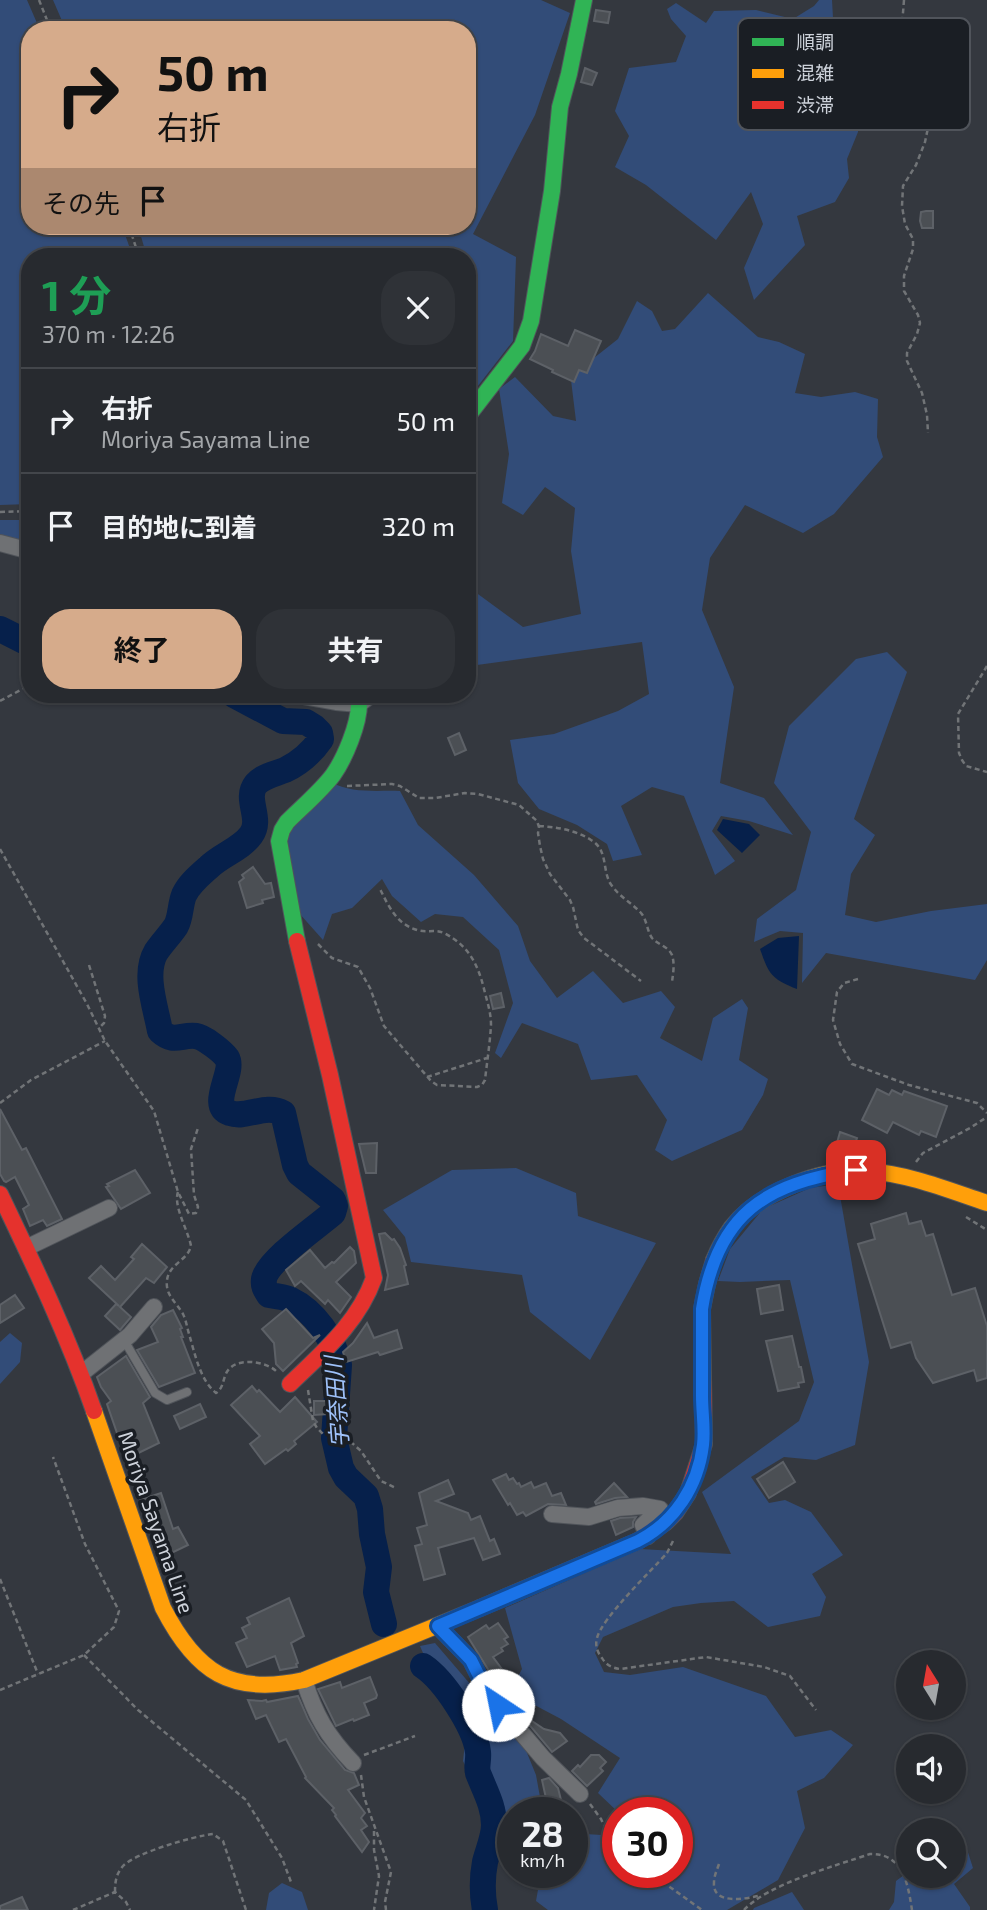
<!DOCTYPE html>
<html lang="ja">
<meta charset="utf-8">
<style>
:root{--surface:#272a2f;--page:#2f3237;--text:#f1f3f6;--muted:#a4a7aa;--line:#43464b;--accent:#d6ab8b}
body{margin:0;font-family:"Exo 2","Noto Sans JP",sans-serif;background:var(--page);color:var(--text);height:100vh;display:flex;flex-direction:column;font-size:26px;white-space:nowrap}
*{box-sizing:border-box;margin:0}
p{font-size:23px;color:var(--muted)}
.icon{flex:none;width:38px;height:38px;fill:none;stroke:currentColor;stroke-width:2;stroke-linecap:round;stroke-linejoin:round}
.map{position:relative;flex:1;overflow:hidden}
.details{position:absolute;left:21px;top:248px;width:455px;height:455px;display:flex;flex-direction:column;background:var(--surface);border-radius:28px;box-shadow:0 2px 5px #0004,0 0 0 2px var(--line)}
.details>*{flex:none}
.top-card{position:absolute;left:21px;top:21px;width:455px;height:214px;border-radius:28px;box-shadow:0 2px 5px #0004,0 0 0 2px var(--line);background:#d6ab8b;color:#111;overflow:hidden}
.needle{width:46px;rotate:349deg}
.tools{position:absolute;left:896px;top:1650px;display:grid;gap:14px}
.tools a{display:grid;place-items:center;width:70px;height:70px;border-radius:50%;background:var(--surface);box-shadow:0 2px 5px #0004,0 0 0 2px var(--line);font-size:35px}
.speed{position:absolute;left:497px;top:1797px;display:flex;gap:14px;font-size:35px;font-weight:700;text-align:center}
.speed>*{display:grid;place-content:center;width:91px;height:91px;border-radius:50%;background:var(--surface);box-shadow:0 2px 5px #0004,0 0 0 2px var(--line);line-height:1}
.speed small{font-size:18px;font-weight:400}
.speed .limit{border:10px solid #d22;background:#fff;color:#111}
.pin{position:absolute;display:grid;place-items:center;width:60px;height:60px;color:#fff;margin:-30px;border-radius:14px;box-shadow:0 4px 10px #0006}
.me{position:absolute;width:77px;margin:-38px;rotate:326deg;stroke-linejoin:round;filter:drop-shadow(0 0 5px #0008)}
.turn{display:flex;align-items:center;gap:24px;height:147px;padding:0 21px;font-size:32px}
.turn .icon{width:91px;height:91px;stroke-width:2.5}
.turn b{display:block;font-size:49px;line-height:60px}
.then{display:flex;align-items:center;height:66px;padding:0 21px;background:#0003;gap:14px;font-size:26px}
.round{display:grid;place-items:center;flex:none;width:74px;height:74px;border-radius:28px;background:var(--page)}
.head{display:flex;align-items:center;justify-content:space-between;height:119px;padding:0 21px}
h1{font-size:42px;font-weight:700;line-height:52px;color:#1e9e55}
.button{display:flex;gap:14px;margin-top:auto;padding:14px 21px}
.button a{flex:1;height:80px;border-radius:28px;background:var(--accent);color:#111;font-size:28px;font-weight:700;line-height:80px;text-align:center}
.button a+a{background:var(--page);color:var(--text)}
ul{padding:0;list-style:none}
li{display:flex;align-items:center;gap:21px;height:105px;padding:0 21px;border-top:2px solid var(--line)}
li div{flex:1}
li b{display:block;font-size:26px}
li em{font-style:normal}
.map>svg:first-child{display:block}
.green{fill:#324c78}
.water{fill:#06204b}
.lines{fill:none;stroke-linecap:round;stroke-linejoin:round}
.river{stroke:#06204b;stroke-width:26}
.building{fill:#4b4f54;stroke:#5d6167;stroke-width:2}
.lane-casing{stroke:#50545a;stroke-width:10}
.street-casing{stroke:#50545a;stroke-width:18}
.fast-casing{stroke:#50545a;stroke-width:18}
.slow-casing{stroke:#50545a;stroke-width:18}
.jam-casing{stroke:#50545a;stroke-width:18}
.path{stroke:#717477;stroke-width:2.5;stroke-dasharray:5 3.5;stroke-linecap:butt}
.lane{stroke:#6f7174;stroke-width:8}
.street{stroke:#6f7174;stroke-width:16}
.fast{stroke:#30b455;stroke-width:16}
.slow{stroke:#ff9f0a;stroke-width:16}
.jam{stroke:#e5322d;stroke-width:16}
.route-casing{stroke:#114b97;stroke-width:18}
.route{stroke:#1a73e8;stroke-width:12}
.labels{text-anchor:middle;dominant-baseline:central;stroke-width:7;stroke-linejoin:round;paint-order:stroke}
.street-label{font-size:21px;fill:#cdd2da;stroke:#1a1e24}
.water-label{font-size:23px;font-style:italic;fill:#9ec1f9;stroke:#1a1e24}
.key{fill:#1a1e24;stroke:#50545b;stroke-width:2}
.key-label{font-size:19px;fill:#cdd2da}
</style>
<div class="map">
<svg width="987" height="1910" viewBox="0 0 987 1910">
<rect width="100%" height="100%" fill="#34383f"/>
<g class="green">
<polygon points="0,0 27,0 40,30 30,30 30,226 122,226 133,257 30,257 30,504 0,505"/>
<polygon points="53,0 541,0 570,13 535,115 473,234 516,257 513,341 467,400 467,257 147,257 138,226 467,226 467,30 66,30"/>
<polygon points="819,0 832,0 836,72 844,103 859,108 858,132 847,159 849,178 835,202 797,216 805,245 754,300 744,268 763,224 751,192 716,240 646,185 615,167 629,136 615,111 629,68 676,62 686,36 671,19 667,9 676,3 706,23 714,11 756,10 793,19 814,6"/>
<polygon points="708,293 758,337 779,342 805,354 795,393 821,397 855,392 878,399 877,437 883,457 834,514 803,533 745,505 710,558 702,610 734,687 720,783 764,798 793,835 749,821 721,816 712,831 735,861 715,875 684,796 652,787 621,806 642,855 613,861 607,844 577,825 539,809 518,783 510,740 554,734 618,711 649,694 642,642 477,665 467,658 467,586 523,627 581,614 571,551 575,508 545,487 523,515 502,503 509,454 499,389 515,377 553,416 576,421 571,380 580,369 618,339 637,301 652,311 662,331 675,329"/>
<polygon points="0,520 30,520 30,543 0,535"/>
<polygon points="887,652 907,672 854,819 875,835 851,874 845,915 876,922 931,911 987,904 987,960 975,980 826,953 802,983 803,933 780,931 754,942 757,919 796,890 811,832 774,783 789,726 856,659"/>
<path d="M 331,782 C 352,794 377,790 400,791 L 418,825 L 474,875 L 518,926 L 530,961 L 557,998 L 593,971 L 623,1003 L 661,991 L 675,1007 L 660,1038 L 702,1061 L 713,1018 L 742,999 L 748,1008 L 739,1060 L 768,1079 L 763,1095 L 742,1130 L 672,1161 L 655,1150 L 667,1120 L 637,1075 L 591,1080 L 578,1044 L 522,1023 L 501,1058 L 495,1053 L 513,1003 L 499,950 L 463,917 L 435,914 L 421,922 L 392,896 L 382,879 L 352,908 L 332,914 L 323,940 L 299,913 L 285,854 L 292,822 Z"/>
<polygon points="516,1168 576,1193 578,1216 656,1243 590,1360 530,1312 522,1275 411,1262 405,1237 383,1210 452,1170"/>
<polygon points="838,1184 869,1362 855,1445 816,1460 784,1457 751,1477 769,1503 785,1500 811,1512 843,1555 812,1574 826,1597 820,1616 768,1627 734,1601 701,1603 673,1607 603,1637 595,1653 604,1672 630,1675 683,1667 766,1696 795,1737 831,1730 853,1745 824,1778 797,1791 805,1828 778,1880 727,1910 548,1910 536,1901 541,1873 572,1872 572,1813 513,1813 513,1863 489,1840 482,1799 463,1761 465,1743 462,1718 432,1674 420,1646 435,1643 525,1748 536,1775 542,1808 569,1805 585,1834 618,1836 618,1872 677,1872 677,1813 619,1813 598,1793 620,1758 561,1719 510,1692 522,1669 505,1608 640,1549 731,1554 702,1492 799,1421 814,1382 790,1280 740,1282 718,1281 730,1249 763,1209 810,1188"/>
<polygon points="10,1333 22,1343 20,1362 0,1384 0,1342"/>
<polygon points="965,1843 973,1868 954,1884 970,1907 970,1910 889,1910 894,1902 896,1881 908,1872 908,1876 954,1876 954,1848"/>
<polygon points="282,1883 302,1892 308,1910 266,1910 269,1893"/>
<polygon points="792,1892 804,1910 753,1910 754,1908"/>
</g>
<g class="water">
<polygon points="723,819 749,824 760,835 742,853 717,830"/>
<path d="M 799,936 L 797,989 C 772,979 769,975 760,949 L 778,938 Z"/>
</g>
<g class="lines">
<g class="river">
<polyline points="0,629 30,644"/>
<path d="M 234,695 L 283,721 L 306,722 L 314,727 L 320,733 L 321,739 C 312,752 300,763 285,770 C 275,774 263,776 256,784 C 244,799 263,819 251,835 C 241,849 221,855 209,867 C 200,875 189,884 184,895 C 180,905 181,917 176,926 C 170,935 162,943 156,952 C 143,974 156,1008 160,1031 C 174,1044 181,1034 196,1036 C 204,1037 223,1052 227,1058 C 235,1072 208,1106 230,1113 C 247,1119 265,1103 283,1113 L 295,1165 L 299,1173 L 333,1200 L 335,1206 L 333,1213 C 317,1227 268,1260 264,1279 C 263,1286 265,1289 269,1295 C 276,1296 284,1297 291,1300 C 314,1311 335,1340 339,1365 L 334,1438 L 341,1468 L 346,1477 L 366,1496 L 370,1509 L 372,1534 L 379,1567 L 376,1592 L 384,1624"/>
<path d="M 423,1666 C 444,1680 475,1727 478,1752 C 479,1760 476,1766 478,1773 C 485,1791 494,1806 494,1825 C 494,1837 488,1850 485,1862 C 482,1878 482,1894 485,1910"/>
</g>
</g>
<g class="building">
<polygon points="596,10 610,12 608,23 594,21"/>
<polygon points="585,68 597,73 592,85 581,82"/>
<polygon points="926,211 933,211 933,228 922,228 920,221 921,212"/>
<polygon points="575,330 601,341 587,373 579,370 574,382 552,372 553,370 530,359 535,351 541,334 568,346"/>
<polygon points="459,733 466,750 455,755 448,738"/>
<polygon points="253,867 265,884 271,883 274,897 262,900 263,903 247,908 239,882 244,878 242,875"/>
<polygon points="501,993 504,1007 493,1009 490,996"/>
<polygon points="877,1089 889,1095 892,1090 902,1095 904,1091 947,1106 936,1137 921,1131 919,1135 893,1122 887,1133 862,1120"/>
<polygon points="0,1109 22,1150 26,1148 62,1219 47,1226 43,1220 30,1226 23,1209 29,1205 15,1177 6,1182 4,1181 0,1174"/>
<polygon points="840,1132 857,1138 851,1156 835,1150"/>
<polygon points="377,1143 376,1173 366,1173 359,1144"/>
<polygon points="135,1170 150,1193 121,1209 106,1187 109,1186 107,1184"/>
<polygon points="906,1213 909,1224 921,1221 926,1236 933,1234 952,1295 975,1288 987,1326 987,1378 977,1381 974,1370 933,1383 916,1358 911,1342 891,1348 858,1244 875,1239 871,1224"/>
<polygon points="385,1233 392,1240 394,1239 400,1248 406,1265 404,1266 408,1284 385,1290 388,1275 379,1234"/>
<polygon points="142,1244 167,1267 154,1283 146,1278 120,1307 131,1317 120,1330 105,1316 116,1304 119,1306 89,1278 101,1266 115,1280 134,1259 131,1257"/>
<polygon points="350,1247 354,1251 356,1263 336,1282 351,1297 340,1313 328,1300 325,1304 301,1281 295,1286 286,1270 310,1250 325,1268 332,1262 334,1263"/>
<polygon points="779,1285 783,1310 761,1314 757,1289"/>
<polygon points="15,1295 24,1308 0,1323 0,1305"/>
<polygon points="286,1309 313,1338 320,1335 283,1371 276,1364 274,1343 262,1329"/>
<polygon points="173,1310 182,1328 180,1329 183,1337 181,1337 195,1373 159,1387 137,1350 158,1342 151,1327 161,1315"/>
<polygon points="367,1323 374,1338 397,1330 402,1348 380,1355 378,1352 346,1362 343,1352 353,1343"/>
<polygon points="792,1336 799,1367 801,1367 804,1382 798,1383 799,1387 778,1391 766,1341"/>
<polygon points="126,1356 150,1397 143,1403 159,1443 126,1459 107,1404 111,1401 101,1387 97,1377"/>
<polygon points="252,1386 257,1392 259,1390 280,1412 295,1397 317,1422 294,1441 296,1444 288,1451 286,1449 265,1464 250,1444 260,1436 231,1405"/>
<polygon points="314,1401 328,1401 328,1414 314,1415"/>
<polygon points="200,1404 206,1417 180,1429 174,1416"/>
<polygon points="783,1462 795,1482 769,1498 757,1479"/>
<polygon points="506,1474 509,1480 513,1478 517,1484 519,1483 521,1487 531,1482 534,1488 546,1483 552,1496 561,1493 566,1505 548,1504 526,1516 523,1512 517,1515 510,1503 508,1505 493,1480"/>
<polygon points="448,1480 454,1494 436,1501 468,1513 471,1520 480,1516 490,1541 494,1539 500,1554 483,1560 474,1538 438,1548 445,1574 424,1580 415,1546 422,1544 417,1528 427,1525 419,1493"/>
<polygon points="614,1483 627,1497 615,1498 596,1504 595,1502"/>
<polygon points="161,1493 173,1529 178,1527 188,1545 163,1557 160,1557 140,1500"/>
<polygon points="636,1517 633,1522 633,1527 616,1535 611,1521 620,1518"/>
<polygon points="289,1598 304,1636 291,1643 298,1663 296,1664 297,1667 280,1670 275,1656 247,1667 236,1643 247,1638 242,1628 250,1624 247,1618"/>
<polygon points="498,1623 508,1637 504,1639 508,1644 501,1648 503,1651 493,1657 510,1680 499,1687 468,1637 486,1625 489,1629"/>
<polygon points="370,1677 377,1695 376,1698 364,1703 369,1715 354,1721 353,1719 336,1726 318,1689 340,1682 342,1688"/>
<polygon points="298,1696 308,1719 320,1740 345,1770 354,1773 359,1785 348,1790 365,1813 361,1818 367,1826 361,1830 369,1842 362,1852 335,1816 336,1815 332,1810 334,1808 305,1778 306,1777 286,1739 279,1742 266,1715 256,1719 248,1700 262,1701 266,1700 267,1702"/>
<polygon points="529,1719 544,1729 560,1733 567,1741 552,1752 526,1721"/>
<polygon points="591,1755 599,1755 606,1762 600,1768 603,1771 587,1786 572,1771 578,1765 580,1767"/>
<polygon points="549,1778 558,1788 561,1800 547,1803 542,1780"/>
<polygon points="22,1897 28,1910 0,1910 0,1906"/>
</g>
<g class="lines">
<defs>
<polyline id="lane" points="124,1340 155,1393 167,1400 187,1392"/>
<g id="street">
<polyline points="0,543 30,551"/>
<polyline points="297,695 336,702 359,704 371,695"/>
<polyline points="26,1248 109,1208"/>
<polyline points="82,1373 130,1335 154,1307"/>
<polyline points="552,1514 589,1517 618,1508 643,1506 660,1509 643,1525 648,1536"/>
<polyline points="438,1626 471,1660 482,1682 498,1705 543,1758 580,1794"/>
<path d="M 304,1680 C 315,1715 327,1736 353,1763"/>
</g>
<g id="fast">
<polyline points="467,417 522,346 531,321 552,191 560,107 569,74 584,0"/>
<path d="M 297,941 L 279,841 L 282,830 L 287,822 C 301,808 322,790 333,775 C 345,758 359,724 359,704"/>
</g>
<g id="slow">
<path d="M 714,1260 C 719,1248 725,1237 732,1227 C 760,1192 823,1167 868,1171 C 909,1174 948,1190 987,1203"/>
<path d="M 94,1411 L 163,1608 C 196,1672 231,1696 304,1680 L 480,1608"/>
</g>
<g id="jam">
<path d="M 0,1194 C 34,1265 68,1336 94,1411"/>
<path d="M 290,1384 C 323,1352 358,1323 374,1278 L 330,1075 L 297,941"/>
<polyline points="480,1608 638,1541 666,1522 675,1513 688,1493 704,1444 702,1309 707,1284 714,1260"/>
</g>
</defs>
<use href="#lane" class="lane-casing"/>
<use href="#street" class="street-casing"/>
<use href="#fast" class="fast-casing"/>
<use href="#slow" class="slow-casing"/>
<use href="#jam" class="jam-casing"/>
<g class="path">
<polyline points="39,0 51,30"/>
<polyline points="904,0 901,38 922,78 926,99 929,123 925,142 916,165 903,186 902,206 905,224 913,239 913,249 904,276 904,291 918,315 920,323 917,334 907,353 907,361 922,393 927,415 928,433"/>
<polyline points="129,226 139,257"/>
<polyline points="0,512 30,511"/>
<polyline points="987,666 958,714 959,753 962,760 966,766 987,772"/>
<polyline points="0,701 30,685"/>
<polyline points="347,786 392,784 400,786 419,798 435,798 465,793 478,794 519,805 537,821 539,827 538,833 540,846 543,859 550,874 570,900 573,907 578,930 584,938 641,981"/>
<path d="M 539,826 C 556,827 576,830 591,840 C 608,850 602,868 610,883 C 619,897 631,902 641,913 C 647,920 647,931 652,938 C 658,945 668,946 672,955 C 675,964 673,974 672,982"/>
<polyline points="0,849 87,1004 105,1041 154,1111 178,1192 189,1214 196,1213 198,1207 194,1195 191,1149 198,1128"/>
<path d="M 318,944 L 332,958 L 358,967 L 370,988 L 384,1026 L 431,1081 L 437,1085 L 477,1087 L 482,1085 L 485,1080 C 487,1062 490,1043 491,1025 C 491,1014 488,1004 485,993 C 479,967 470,946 444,933 C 435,929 426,933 417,930 C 396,924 388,905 379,887"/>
<polyline points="89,965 105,1016 104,1023 99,1028"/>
<polyline points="858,979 844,983 837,992 833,1020 840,1044 852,1064 909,1085 977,1103 987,1113"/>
<polyline points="427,1077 487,1058"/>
<polyline points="0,1103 31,1080 105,1041"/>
<polyline points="916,1162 923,1153 970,1128 987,1117"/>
<path d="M 178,1192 C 173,1206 188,1230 191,1246 C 188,1260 169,1264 167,1280 C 165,1295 176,1302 183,1314 C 186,1320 187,1327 189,1334 C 195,1354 200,1380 216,1393 C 225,1387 222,1377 229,1369 C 240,1357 268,1362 277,1372"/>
<polyline points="966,1217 987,1230"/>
<polyline points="308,1390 313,1421 317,1428 323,1434 340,1437 352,1443 361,1451 381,1481 396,1488"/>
<path d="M 673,1541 L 667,1553 C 651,1571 602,1618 597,1638 C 595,1645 597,1652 602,1658 C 606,1665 612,1668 620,1669 L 706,1657 L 764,1667 L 790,1676 L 816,1710"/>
<polyline points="0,1579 38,1674"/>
<polyline points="84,1655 138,1710 246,1800 282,1858 291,1882"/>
<polyline points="0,1690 84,1655 114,1627 119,1611 85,1544 53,1457"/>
<polyline points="364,1755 415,1736"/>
<polyline points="361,1775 364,1797 391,1872 385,1902 386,1910"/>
<polyline points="590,1804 601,1819 618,1856"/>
<polyline points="374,1831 374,1850 379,1876 374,1910"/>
<path d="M 719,1864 C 717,1870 714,1876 714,1882 C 712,1905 744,1899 758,1896"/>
<polyline points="639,1872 660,1880 702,1910"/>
<path d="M 115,1892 C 115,1882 116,1874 123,1866 C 135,1853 194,1836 213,1834 L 223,1841 L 246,1910"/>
<polyline points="73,1910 115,1892 126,1902 130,1910"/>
<path d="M 744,1910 C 768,1884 835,1866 870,1854 C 903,1853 908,1884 912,1910"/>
</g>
<use href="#lane" class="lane"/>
<use href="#street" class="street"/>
<use href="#fast" class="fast"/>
<use href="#slow" class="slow"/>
<use href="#jam" class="jam"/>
</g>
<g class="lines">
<defs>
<path id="route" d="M 498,1705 L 482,1682 L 471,1660 L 438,1626 L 638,1541 C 675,1522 698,1486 703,1445 C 705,1430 702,1412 702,1396 C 702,1367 702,1338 702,1309 C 717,1214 765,1183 856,1170"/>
</defs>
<use href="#route" class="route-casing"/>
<use href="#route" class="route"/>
</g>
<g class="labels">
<g class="street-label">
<text transform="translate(157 1522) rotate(71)">Moriya Sayama Line</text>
</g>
<g class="water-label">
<text transform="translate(336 1402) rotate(-94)">宇奈田川</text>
</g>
</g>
<rect x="738" y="18" width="232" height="112" rx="10" class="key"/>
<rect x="752" y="38" width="32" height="8" fill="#30b455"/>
<rect x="752" y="69" width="32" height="9" fill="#ff9f0a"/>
<rect x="752" y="101" width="32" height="8" fill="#e5322d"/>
<g class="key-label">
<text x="796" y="49">順調</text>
<text x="796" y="80">混雑</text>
<text x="796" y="112">渋滞</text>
</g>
</svg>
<div class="tools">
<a><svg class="needle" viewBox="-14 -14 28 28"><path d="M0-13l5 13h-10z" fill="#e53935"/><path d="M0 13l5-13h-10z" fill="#a4a7aa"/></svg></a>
<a><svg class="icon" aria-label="sound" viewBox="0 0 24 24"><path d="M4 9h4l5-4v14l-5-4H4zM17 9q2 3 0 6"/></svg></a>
<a><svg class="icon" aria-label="search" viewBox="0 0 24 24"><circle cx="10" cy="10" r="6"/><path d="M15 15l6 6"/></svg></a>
</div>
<div class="speed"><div>28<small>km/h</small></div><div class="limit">30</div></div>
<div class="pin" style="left:856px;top:1170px;background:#d93025"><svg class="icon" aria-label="arrive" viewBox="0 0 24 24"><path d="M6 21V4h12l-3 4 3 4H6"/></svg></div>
<svg class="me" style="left:498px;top:1705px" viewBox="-20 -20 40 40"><circle r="19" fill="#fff"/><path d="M0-13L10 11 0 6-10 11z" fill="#1a73e8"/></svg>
<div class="top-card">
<div class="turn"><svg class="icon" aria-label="right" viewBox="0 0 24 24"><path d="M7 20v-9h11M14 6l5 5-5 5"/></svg><div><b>50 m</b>右折</div></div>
<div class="then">その先<svg class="icon" aria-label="arrive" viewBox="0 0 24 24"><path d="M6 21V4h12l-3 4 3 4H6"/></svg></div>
</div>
<section class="details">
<div class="head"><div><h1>1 分</h1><p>370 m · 12:26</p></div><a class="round"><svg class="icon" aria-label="close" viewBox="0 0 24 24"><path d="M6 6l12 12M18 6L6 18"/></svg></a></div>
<ul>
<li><svg class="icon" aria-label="right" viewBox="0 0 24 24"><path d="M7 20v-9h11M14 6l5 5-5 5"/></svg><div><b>右折</b><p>Moriya Sayama Line</p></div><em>50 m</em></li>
<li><svg class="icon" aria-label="arrive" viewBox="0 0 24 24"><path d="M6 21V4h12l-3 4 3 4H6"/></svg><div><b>目的地に到着</b></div><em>320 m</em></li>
</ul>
<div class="button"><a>終了</a><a>共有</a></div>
</section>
</div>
